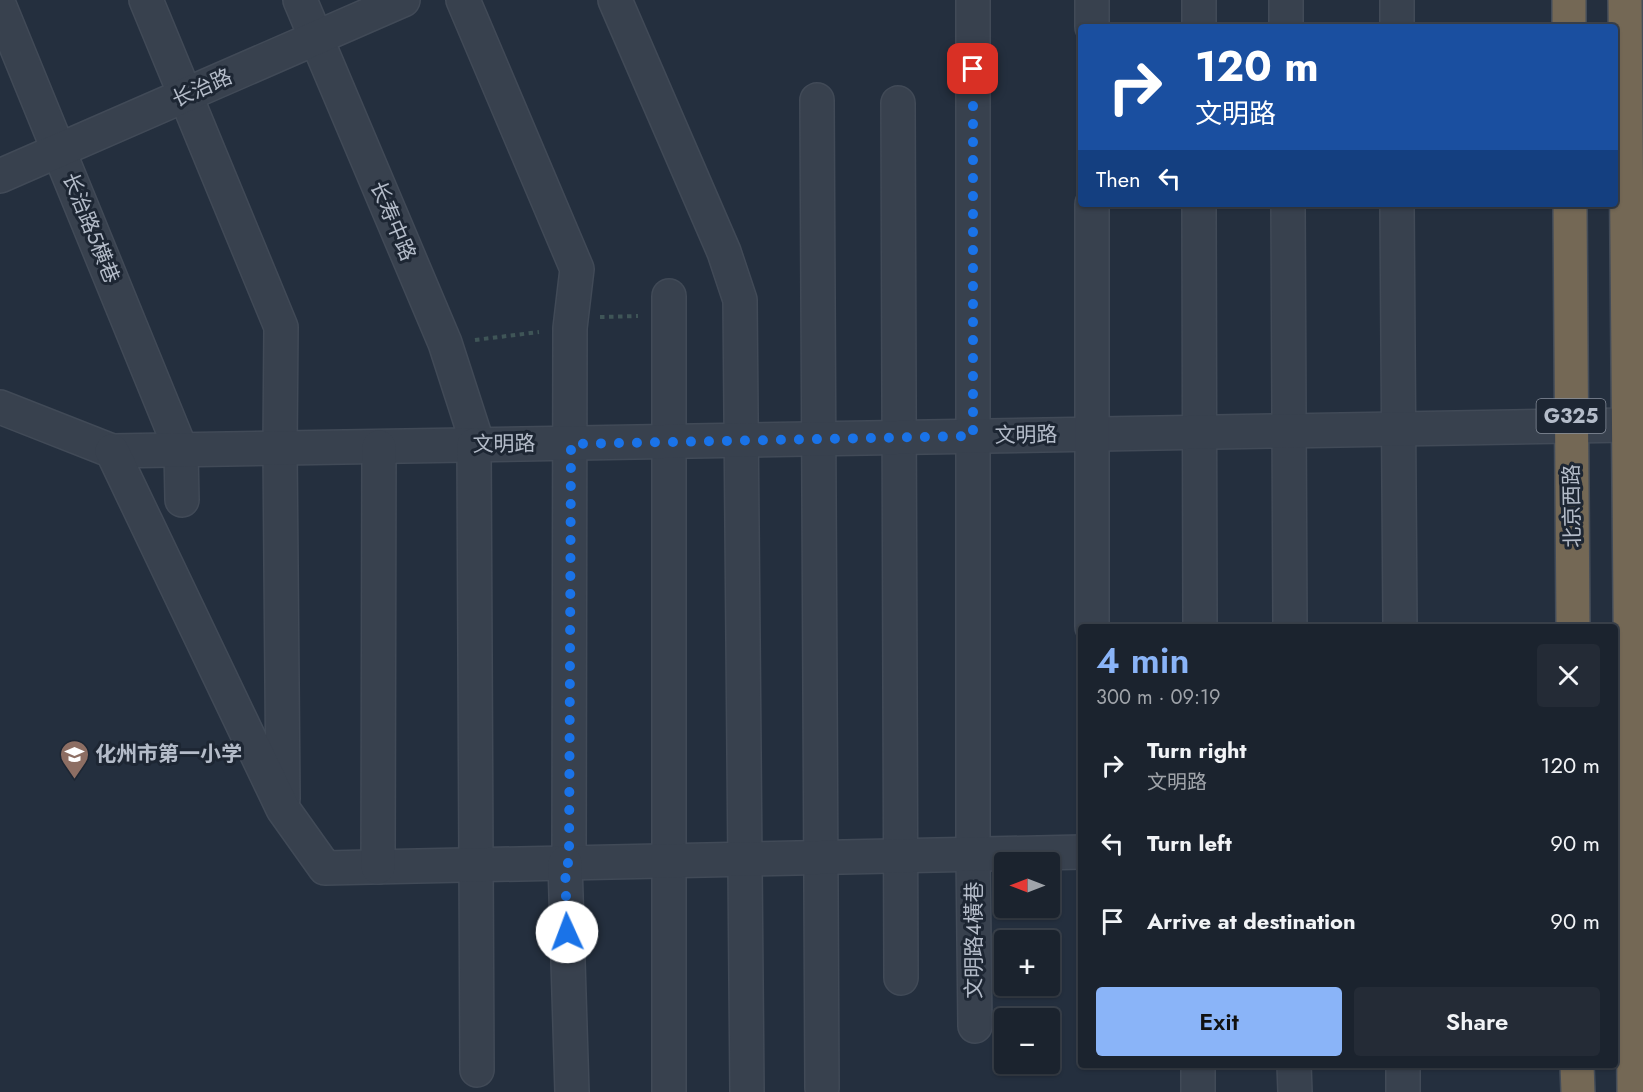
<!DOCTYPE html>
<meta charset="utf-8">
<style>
:root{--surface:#1b232e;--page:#242b36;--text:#f1f3f6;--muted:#a0a4aa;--line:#39404a;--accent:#8ab4f8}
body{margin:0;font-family:Jost,"Noto Sans SC",sans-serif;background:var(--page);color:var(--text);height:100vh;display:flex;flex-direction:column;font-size:22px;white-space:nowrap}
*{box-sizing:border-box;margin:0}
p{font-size:20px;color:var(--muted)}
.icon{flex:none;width:33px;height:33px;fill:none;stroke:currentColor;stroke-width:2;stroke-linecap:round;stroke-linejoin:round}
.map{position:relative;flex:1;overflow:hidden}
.side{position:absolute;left:1078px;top:624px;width:540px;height:444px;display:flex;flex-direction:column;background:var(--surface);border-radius:6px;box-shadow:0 2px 4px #0004,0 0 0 2px var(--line)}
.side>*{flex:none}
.hud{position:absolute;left:1078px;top:24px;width:540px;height:183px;border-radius:6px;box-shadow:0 2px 4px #0004,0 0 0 2px var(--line);background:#1a4fa0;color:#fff;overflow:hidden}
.needle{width:39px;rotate:270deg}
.buttons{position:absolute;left:994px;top:852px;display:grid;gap:12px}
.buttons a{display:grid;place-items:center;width:66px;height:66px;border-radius:6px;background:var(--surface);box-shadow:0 2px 4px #0004,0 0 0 2px var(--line);font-size:30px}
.pin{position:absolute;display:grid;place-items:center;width:51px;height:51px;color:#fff;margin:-26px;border-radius:12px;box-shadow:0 3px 9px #0006}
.me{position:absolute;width:66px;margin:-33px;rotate:358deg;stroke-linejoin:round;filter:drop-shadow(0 0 4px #0008)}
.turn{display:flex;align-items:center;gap:21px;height:126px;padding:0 18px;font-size:27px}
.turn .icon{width:78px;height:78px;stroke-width:2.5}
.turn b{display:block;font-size:42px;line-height:51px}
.then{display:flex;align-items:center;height:57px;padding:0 18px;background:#0003;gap:12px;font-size:22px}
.round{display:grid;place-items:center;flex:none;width:63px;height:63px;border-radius:6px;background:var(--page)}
.overview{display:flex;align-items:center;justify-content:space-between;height:102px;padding:0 18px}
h1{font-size:36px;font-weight:600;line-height:45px;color:var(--accent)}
.action{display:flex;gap:12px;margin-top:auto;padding:12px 18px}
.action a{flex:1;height:69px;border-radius:6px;background:var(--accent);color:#111;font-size:24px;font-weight:600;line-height:69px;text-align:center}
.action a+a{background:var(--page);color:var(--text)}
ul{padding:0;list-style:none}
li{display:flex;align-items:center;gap:18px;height:78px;padding:0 18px}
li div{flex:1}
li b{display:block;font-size:22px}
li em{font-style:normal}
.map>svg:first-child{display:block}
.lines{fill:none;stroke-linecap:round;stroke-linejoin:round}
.minor-casing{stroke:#414a57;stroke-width:36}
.highway-casing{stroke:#434c59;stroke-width:36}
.path{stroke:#3f5557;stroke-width:4;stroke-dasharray:4.5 4.5;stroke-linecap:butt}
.minor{stroke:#38414e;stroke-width:33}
.highway{stroke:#746855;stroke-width:33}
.route{stroke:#1a73e8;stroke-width:10;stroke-dasharray:0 18}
.labels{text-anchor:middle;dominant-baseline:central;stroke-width:6;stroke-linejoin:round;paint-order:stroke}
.shield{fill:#1d2633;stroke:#878f9c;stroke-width:1.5}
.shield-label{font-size:20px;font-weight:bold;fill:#b4bcc9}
.street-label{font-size:21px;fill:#b4bcc9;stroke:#1d2633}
.poi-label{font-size:21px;font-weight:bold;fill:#b4bcc9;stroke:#1d2633;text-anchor:start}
</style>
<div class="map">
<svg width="1643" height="1092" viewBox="0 0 1643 1092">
<rect width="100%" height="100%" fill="#242f3e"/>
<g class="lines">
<defs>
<g id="minor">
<polyline points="146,0 281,327 280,448 283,799"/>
<polyline points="300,0 445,343 478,445"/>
<polyline points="463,0 577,269 570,328 569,863"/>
<polyline points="615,0 724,252 740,300 747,1092"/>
<polyline points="973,0 973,854 975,1026"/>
<polyline points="1092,0 1092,27"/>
<polyline points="1199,0 1199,27"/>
<polyline points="1286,0 1286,27"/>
<polyline points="1397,0 1397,27"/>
<polyline points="0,7 181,450 182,500"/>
<polyline points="817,100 822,1088"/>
<polyline points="898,103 901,978"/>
<polyline points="0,176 403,0"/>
<polyline points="1199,204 1200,627"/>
<polyline points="1288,204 1290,627"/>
<polyline points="1397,204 1400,627"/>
<polyline points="669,296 669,1092"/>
<polyline points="0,407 112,451 1628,425"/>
<polyline points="474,445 477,1070"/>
<polyline points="112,451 283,809 325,868 1082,852"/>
<polyline points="1092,627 1092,204"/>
<polyline points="565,863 572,1092"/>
<polyline points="378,867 379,447"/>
<polyline points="1198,1065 1198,1092"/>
<polyline points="1294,1065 1295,1092"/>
<polyline points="1403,1065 1403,1092"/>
</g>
<g id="highway">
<polyline points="1569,0 1569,27"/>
<polyline points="1625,0 1634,1092"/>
<polyline points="1570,204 1573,627"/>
<polyline points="1577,1065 1578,1092"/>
</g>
</defs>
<use href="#minor" class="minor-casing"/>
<use href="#highway" class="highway-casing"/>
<g class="path">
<polyline points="600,317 638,316"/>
<polyline points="475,340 539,332"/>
</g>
<use href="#minor" class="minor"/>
<use href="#highway" class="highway"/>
</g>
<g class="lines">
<polyline class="route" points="567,932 565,863 569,863 571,444 973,436 973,69"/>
</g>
<defs>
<symbol id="school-pin" viewBox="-11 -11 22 30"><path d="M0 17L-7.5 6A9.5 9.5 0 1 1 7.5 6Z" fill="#8d6e63" stroke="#1d2633"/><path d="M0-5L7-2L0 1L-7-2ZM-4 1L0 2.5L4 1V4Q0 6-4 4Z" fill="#fff"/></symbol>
</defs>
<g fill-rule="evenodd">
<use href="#school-pin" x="58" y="738" width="33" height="45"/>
</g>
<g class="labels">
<rect class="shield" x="1536.5" y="399" width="69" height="34" rx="4.5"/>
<g class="shield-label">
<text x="1571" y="416">G325</text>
</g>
<g class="street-label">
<text transform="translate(202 88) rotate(-24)">长治路</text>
<text transform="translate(393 221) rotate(67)">长寿中路</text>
<text transform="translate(91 228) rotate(68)">长治路5横巷</text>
<text transform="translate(1026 435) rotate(-1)">文明路</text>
<text transform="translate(504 444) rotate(-1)">文明路</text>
<text transform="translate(1572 506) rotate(-91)">北京西路</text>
<text transform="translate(974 940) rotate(-90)">文明路4橫巷</text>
</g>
<g class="poi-label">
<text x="95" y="754">化州市第一小学</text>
</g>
</g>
</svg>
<div class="buttons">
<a><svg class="needle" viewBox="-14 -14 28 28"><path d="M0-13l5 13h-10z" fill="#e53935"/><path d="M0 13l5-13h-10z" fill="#a0a4aa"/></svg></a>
<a>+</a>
<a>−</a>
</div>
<div class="pin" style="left:973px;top:69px;background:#d93025"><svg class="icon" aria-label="arrive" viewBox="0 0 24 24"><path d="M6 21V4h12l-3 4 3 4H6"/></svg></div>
<svg class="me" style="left:567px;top:932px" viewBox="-20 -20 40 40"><circle r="19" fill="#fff"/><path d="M0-13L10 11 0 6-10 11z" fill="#1a73e8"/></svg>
<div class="hud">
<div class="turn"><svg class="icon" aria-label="right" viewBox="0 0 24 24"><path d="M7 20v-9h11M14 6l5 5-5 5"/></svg><div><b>120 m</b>文明路</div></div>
<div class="then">Then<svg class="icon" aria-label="left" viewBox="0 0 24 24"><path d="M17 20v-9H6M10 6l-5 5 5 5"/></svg></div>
</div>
<section class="side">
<div class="overview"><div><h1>4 min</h1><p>300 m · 09:19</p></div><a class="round"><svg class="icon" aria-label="close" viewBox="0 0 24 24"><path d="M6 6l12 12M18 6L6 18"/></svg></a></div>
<ul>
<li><svg class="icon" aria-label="right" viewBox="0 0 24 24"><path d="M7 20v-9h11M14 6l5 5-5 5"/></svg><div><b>Turn right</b><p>文明路</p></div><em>120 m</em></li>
<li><svg class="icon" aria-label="left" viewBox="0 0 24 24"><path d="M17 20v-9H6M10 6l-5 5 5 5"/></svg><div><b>Turn left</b></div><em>90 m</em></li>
<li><svg class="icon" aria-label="arrive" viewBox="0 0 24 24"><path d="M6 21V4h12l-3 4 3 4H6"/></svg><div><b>Arrive at destination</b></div><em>90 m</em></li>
</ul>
<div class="action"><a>Exit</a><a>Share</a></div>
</section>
</div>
